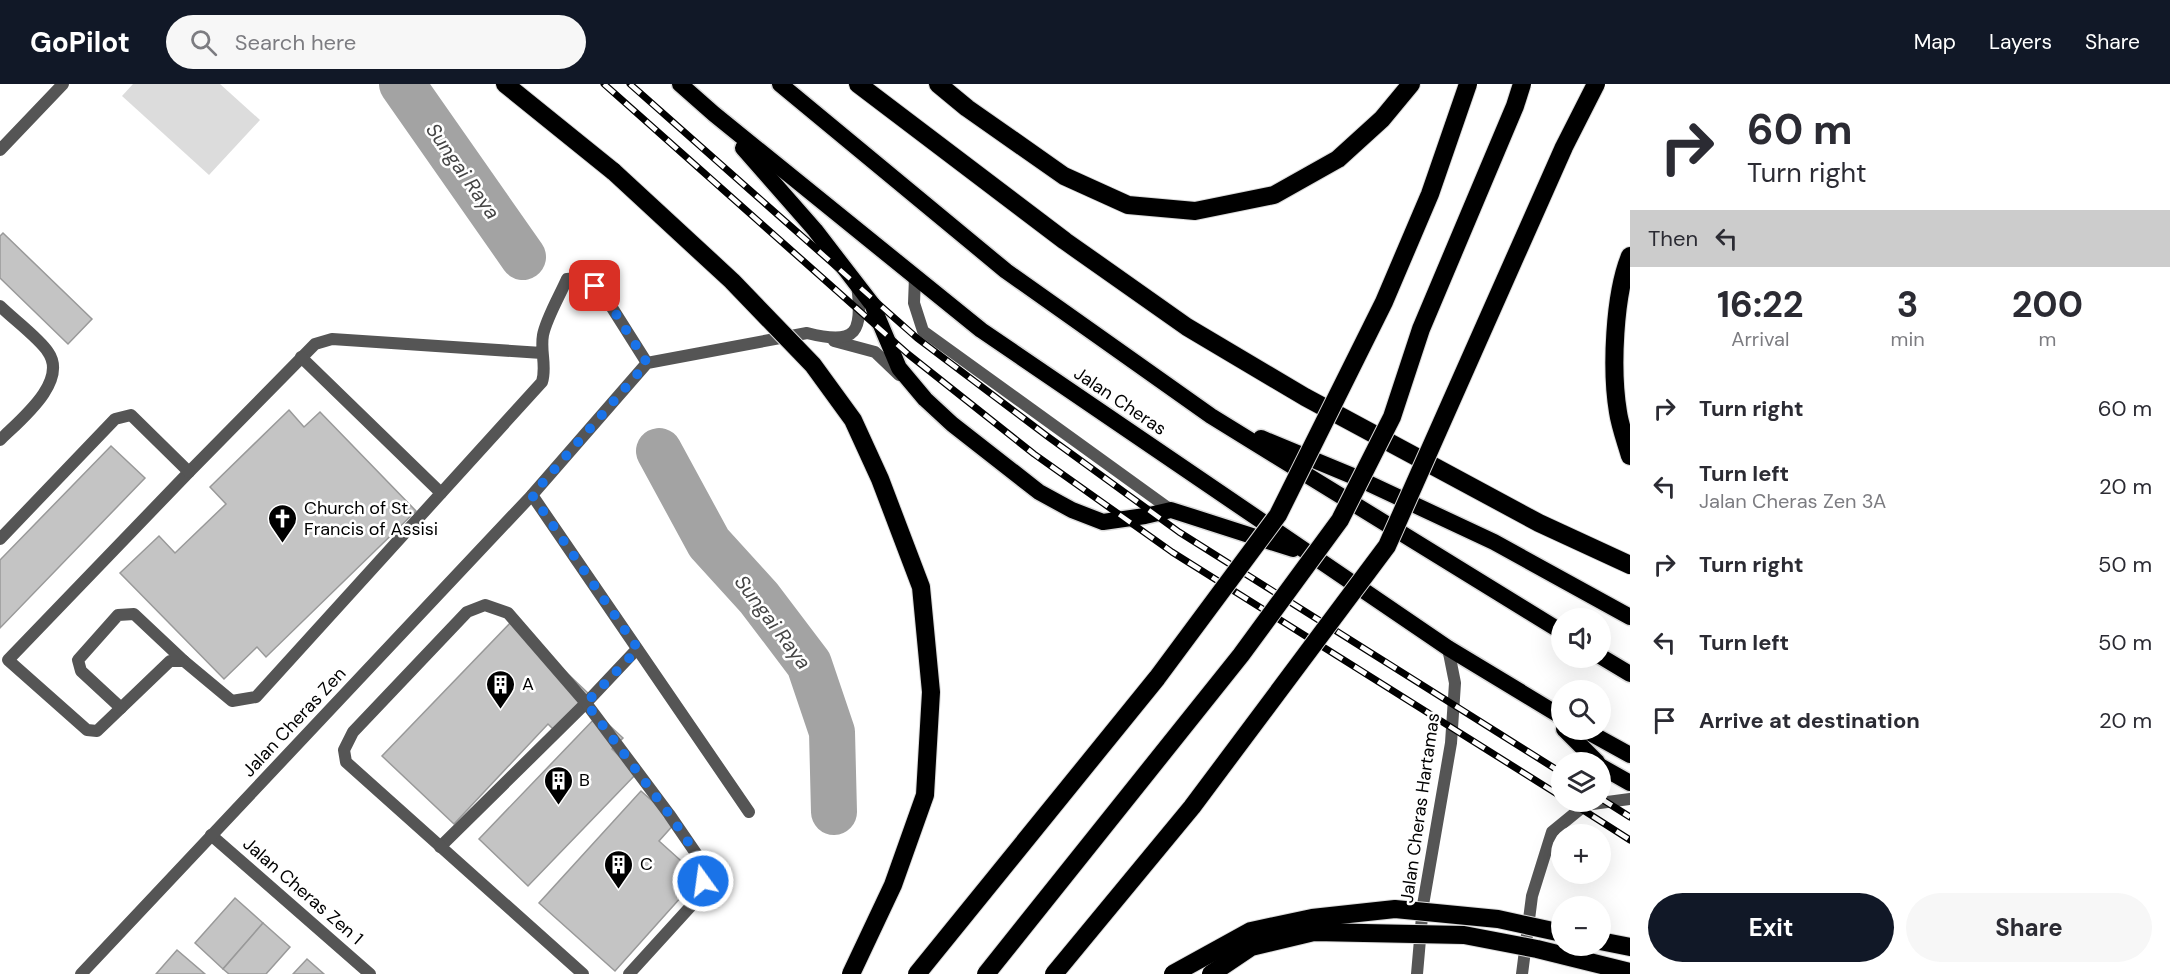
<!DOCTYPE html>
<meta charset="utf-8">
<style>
:root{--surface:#fff;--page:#f7f7f7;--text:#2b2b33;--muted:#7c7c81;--accent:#111827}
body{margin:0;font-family:"DM Sans",sans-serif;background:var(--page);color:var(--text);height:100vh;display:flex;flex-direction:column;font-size:22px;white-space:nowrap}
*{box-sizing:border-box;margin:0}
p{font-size:20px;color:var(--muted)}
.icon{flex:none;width:33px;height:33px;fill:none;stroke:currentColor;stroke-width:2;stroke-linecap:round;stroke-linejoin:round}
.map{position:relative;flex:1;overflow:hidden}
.details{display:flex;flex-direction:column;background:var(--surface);width:540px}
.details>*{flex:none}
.hud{background:#fff;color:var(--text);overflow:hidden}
.controls{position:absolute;left:1551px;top:524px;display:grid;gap:12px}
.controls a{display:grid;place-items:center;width:60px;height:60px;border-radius:50%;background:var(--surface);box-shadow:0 6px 24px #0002;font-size:30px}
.pin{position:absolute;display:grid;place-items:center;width:51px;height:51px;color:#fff;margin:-26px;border-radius:12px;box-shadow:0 3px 9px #0006}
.me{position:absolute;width:66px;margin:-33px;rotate:346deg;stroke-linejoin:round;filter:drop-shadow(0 0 4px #0008)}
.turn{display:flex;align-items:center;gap:21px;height:126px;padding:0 18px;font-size:27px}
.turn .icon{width:78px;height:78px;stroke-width:2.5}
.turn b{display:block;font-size:42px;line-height:51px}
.then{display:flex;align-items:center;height:57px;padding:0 18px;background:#0003;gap:12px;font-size:22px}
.eta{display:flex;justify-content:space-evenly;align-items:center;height:102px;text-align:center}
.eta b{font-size:36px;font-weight:700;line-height:42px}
.primary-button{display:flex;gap:12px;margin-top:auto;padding:12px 18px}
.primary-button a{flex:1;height:69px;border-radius:36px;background:var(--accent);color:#fff;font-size:24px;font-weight:700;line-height:69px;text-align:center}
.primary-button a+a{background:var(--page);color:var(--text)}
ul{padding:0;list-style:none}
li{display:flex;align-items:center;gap:18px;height:78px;padding:0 18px}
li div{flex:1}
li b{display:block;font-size:22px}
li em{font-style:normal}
header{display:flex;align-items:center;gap:36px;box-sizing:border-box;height:84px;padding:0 30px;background:var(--accent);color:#fff}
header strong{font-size:28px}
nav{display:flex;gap:33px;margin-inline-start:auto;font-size:21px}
.search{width:420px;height:54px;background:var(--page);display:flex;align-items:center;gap:15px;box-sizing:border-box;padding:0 21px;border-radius:33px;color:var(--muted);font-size:22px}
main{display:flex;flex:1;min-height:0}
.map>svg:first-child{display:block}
.green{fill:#dcdcdc}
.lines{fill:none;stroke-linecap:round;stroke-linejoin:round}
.river{stroke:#a3a3a3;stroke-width:46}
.building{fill:#c4c4c4;stroke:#999;stroke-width:1.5}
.trunk-casing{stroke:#dbdbdb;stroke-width:19}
.motorway-casing{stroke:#dbdbdb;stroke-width:20}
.service{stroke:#555;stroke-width:12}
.minor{stroke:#555;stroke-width:12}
.tertiary{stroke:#555;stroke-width:12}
.trunk{stroke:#000;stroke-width:16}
.motorway{stroke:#000;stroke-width:18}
.rail-casing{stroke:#000;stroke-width:7}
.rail{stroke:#fff;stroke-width:4.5;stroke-dasharray:14;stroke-linecap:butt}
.motorway-bridge-casing{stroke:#dbdbdb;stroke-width:20;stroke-linecap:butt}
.motorway-bridge{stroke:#000;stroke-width:18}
.route{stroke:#1a73e8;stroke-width:10;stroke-dasharray:0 18}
.labels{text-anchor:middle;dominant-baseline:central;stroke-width:5;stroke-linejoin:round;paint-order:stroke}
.street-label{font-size:18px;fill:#000;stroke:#fff}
.poi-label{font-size:18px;fill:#000;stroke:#fff;text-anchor:start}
.water-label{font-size:20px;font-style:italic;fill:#444;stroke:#fff}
</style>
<header>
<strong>GoPilot</strong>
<div class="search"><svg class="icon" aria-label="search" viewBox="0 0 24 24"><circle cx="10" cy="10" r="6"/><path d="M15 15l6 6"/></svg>Search here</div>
<nav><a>Map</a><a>Layers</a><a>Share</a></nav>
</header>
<main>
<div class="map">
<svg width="1630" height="890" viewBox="0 0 1630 890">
<rect width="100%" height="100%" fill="#fff"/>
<polygon class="green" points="133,0 220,0 260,36 209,91 122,12"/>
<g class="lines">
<g class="river">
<polyline points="402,0 523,173"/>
<polyline points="659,367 709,459 759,514 809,580 832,648 834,728"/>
</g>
</g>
<g class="building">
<polygon points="3,149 92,235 68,260 0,194 0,152"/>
<polygon points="289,326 304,343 320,328 416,427 266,573 257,563 224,595 120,489 159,452 175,469 226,420 210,403"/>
<polygon points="111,362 145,394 0,544 0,476"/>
<polygon points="512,537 590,611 556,648 548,640 454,740 382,672"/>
<polygon points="598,631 623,654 612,665 637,689 528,802 479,755"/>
<polygon points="641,707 676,738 659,757 699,793 615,887 539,819"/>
<polygon points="235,814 263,839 223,885 195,859"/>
<polygon points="263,839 290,863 266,890 229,890 223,885"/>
<polygon points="177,866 205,890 156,890"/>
<polygon points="307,875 324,890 293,890"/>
</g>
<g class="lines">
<defs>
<g id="trunk">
<polyline points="680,0 714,30 981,246 1448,564 1562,633"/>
<polyline points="780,0 1006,187 1211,332 1562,548"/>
<polyline points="743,64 815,146 872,220 899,284 925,315 952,340 1039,408 1072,426 1103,438 1145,432 1171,426 1293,465"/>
<polyline points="1261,354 1355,393 1494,458 1630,533"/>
<polyline points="1600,572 1630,590"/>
<polyline points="1564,645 1597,678"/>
<polyline points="1583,645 1630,671"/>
<polyline points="1600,682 1630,699"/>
</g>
<g id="motorway">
<polyline points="505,0 614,88"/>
<polyline points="858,0 1065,157 1187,243 1305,313 1539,439 1630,481"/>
<polyline points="938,0 967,24 1064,92 1128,121 1195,127 1274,111 1338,75 1382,35 1411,0"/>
<path d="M 1630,172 C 1614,211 1611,286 1618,328 C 1620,342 1626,358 1630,372"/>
<polyline points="1600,857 1630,863"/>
</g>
</defs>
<use href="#trunk" class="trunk-casing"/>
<use href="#motorway" class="motorway-casing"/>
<g class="service">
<polyline points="0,66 63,0"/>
<polyline points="915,193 914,219 923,247 1171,426"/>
<path d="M 0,222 C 12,234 40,255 48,268 C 69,298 19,337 0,356"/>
<path d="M 542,269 L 332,255 L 315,260 L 189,388 L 8,576 L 87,646 L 97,647 L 170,577 L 184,577 L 232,617 L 256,613 L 542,298 C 547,282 540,268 543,251 C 546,235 560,211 567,195 L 586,193 L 604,211 L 647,279"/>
<polyline points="301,273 441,409"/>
<polyline points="0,455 115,335 131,331 189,388"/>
<polyline points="121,624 81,587 78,576 118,531 134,530 184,577"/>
<polyline points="440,763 586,619 637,565"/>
<polyline points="583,890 346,678 344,666 353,648 467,528 485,521 508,529 586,619 669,730 706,784 701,811 629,890"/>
</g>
<g class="minor">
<polyline points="834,257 875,268 899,291"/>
<polyline points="532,411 749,728"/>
<polyline points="211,751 370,890"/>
<path d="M 81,890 L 532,411 L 647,279 L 807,249 C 858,262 863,248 857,200"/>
</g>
<g class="tertiary">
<polyline points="1417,890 1423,821 1451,659 1455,599 1448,564"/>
<polyline points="1522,890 1532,812 1552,748 1585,721 1630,715"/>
</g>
<use href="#trunk" class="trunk"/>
<use href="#motorway" class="motorway"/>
<defs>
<g id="rail">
<polyline points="604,0 908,270 1034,370 1172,468 1562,713"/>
<polyline points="630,0 917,254 1047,352 1179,448 1562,689"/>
<polyline points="1600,714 1630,733"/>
<polyline points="1569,717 1630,756"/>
</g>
</defs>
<use href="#rail" class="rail-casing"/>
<use href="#rail" class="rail"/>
<defs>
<g id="motorway-bridge">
<polyline points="614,88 732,197 813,281 853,336 880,395 921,503 931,608 925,711 893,801 851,890"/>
<polyline points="917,890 1157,594 1278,431 1384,218 1430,110 1468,0"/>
<polyline points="986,890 1241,571 1340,436 1392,333 1421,245 1515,22 1522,0"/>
<polyline points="1054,890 1192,723 1387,462 1564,63 1596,0"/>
<polyline points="1173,890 1251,847 1312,834 1395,825 1498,835 1562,849"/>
<polyline points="1211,890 1251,863 1314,848 1464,851 1537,865 1630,888"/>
</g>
</defs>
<use href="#motorway-bridge" class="motorway-bridge-casing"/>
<use href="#motorway-bridge" class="motorway-bridge"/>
</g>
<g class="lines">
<polyline class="route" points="595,202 604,211 647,279 532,411 638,565 586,619 669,730 706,784 703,797"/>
</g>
<defs>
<symbol id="church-pin" viewBox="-11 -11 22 30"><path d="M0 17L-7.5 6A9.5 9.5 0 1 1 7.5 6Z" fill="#000" stroke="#fff"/><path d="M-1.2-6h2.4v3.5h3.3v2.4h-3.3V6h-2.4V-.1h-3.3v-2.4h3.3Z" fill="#fff"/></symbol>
<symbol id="building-pin" viewBox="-11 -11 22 30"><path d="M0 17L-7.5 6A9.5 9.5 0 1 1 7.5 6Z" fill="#000" stroke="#fff"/><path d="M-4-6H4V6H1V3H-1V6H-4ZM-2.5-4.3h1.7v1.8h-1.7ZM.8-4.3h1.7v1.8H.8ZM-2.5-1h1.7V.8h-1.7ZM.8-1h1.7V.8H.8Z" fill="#fff"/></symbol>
</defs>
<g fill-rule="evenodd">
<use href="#church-pin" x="266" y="418" width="33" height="45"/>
<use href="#building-pin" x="484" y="584" width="33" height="45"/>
<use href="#building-pin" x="542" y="680" width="33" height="45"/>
<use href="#building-pin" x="602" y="764" width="33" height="45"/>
</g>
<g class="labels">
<g class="street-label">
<text transform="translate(1120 317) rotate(34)">Jalan Cheras</text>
<text transform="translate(294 638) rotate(-47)">Jalan Cheras Zen</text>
<text transform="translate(1420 724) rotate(-82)">Jalan Cheras Hartamas</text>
<text transform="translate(303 807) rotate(41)">Jalan Cheras Zen 1</text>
</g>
<g class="poi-label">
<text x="304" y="424">Church of St.<tspan x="304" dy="21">Francis of Assisi</tspan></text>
<text x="522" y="600">A</text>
<text x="579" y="696">B</text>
<text x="640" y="780">C</text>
</g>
<g class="water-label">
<text transform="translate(463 87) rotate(55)">Sungai Raya</text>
<text transform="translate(773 538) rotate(53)">Sungai Raya</text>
</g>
</g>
</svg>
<div class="controls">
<a><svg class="icon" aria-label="sound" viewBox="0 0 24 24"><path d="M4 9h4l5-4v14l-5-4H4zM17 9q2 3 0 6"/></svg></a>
<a><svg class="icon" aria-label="search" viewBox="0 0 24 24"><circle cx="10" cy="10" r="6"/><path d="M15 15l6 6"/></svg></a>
<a><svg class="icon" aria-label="layers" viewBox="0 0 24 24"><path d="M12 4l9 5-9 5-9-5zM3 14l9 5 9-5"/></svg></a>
<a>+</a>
<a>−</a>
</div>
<div class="pin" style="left:595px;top:202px;background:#d93025"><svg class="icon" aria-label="arrive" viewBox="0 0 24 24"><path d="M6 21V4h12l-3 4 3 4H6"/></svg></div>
<svg class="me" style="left:703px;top:797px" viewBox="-20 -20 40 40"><circle r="17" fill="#1a73e8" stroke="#fff" stroke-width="3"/><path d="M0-11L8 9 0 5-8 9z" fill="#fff"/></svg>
</div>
<section class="details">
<div class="hud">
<div class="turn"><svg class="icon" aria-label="right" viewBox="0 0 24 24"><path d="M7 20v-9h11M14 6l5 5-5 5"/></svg><div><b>60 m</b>Turn right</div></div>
<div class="then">Then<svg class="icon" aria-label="left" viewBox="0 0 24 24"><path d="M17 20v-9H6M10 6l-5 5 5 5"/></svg></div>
</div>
<div class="eta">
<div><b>16:22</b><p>Arrival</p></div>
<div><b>3</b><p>min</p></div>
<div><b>200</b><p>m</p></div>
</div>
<ul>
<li><svg class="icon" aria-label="right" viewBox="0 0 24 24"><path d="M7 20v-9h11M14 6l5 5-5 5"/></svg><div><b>Turn right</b></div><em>60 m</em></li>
<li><svg class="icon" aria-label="left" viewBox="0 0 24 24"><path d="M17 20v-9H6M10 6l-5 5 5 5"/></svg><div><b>Turn left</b><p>Jalan Cheras Zen 3A</p></div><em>20 m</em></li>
<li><svg class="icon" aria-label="right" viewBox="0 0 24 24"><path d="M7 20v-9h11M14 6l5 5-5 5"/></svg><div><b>Turn right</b></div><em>50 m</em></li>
<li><svg class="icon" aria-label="left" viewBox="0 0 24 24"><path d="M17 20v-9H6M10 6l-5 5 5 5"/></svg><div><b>Turn left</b></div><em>50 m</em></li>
<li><svg class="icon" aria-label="arrive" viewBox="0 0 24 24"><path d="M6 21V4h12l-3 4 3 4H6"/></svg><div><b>Arrive at destination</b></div><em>20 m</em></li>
</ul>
<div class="primary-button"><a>Exit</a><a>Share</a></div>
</section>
</main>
